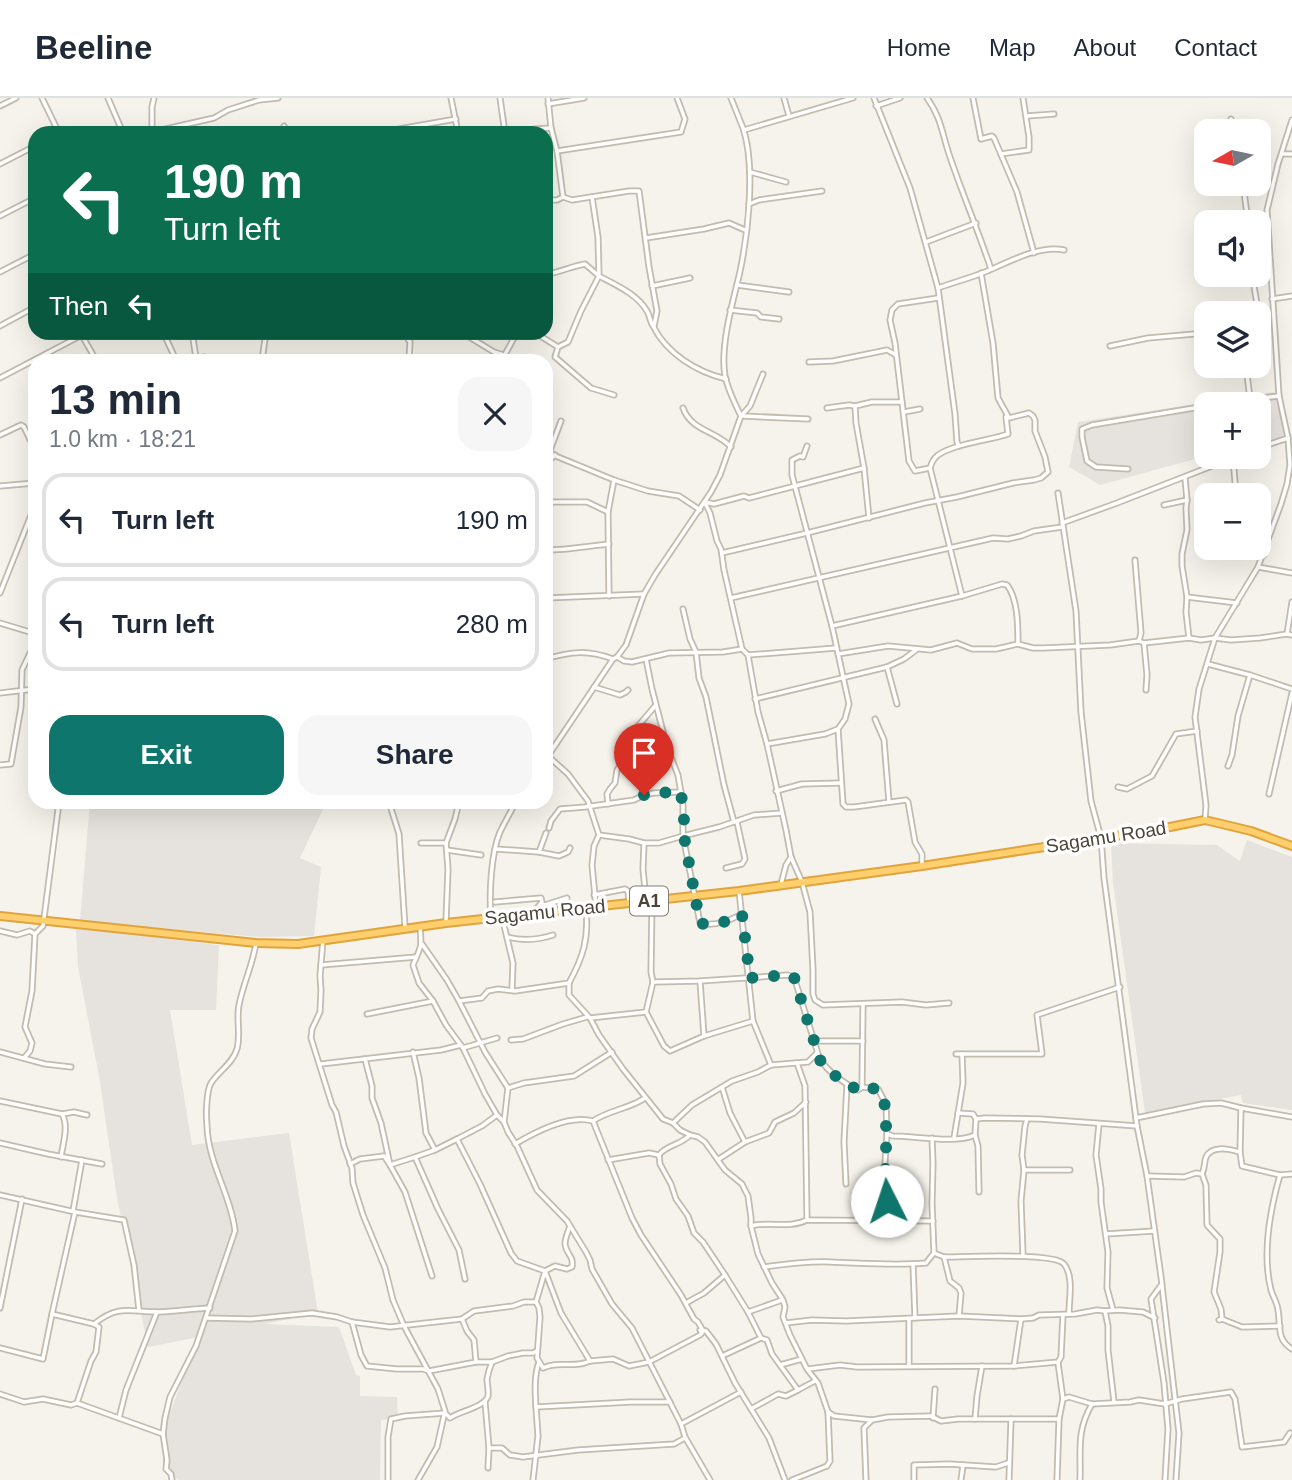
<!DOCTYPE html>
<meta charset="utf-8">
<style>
:root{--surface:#fff;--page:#f6f6f7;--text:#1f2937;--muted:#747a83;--line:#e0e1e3;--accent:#0f766e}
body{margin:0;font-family:Arial,sans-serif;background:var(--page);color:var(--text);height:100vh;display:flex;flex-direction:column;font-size:26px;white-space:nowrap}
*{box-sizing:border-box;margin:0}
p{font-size:23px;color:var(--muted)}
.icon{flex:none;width:38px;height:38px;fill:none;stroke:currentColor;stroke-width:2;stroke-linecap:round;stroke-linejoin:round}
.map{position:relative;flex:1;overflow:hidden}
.drawer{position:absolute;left:28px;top:256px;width:525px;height:455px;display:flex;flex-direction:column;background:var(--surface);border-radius:21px;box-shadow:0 7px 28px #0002}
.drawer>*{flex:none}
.guide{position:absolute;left:28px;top:28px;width:525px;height:214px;border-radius:21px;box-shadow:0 7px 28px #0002;background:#0b6e4f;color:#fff;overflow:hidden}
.needle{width:46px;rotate:261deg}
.fabs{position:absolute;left:1194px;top:21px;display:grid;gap:14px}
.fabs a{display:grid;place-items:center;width:77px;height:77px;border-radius:14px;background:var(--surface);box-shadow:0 7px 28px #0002;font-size:35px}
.pin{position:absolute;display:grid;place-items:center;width:60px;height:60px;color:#fff;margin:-72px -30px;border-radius:50% 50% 50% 0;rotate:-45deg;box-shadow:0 0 7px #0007}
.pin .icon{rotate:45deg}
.me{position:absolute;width:77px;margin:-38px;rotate:356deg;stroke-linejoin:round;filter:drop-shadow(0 0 5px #0008)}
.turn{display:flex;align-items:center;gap:24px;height:147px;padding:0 21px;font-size:32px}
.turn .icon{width:91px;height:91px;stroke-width:2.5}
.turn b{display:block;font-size:49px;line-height:60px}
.then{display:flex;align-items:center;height:66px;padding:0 21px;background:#0003;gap:14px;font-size:26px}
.round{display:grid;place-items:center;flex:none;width:74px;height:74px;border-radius:21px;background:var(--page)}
.overview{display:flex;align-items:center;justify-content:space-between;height:119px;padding:0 21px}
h1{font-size:42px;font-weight:700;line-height:52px}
.cta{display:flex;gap:14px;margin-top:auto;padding:14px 21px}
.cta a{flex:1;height:80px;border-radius:21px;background:var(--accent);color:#fff;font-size:28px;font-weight:700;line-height:80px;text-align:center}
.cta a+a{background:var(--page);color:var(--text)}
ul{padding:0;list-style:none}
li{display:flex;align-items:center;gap:21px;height:94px;margin:0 14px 10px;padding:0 7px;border:4px solid var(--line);border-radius:21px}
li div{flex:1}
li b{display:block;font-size:26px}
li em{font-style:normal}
header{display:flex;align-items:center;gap:42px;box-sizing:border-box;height:98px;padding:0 35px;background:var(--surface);border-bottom:2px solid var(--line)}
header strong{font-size:33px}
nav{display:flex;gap:38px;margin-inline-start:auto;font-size:24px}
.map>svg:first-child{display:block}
.industrial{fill:#e6e2dd}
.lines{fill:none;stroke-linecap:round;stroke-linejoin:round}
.minor-casing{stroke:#c2bbae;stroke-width:7}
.highway-casing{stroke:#e0a43c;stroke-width:10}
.minor{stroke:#fff;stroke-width:3.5}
.highway{stroke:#ffcf6e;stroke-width:6}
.route{stroke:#0f766e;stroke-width:12;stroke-dasharray:0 21.6}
.labels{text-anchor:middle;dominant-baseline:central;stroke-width:7;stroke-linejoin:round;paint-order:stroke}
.shield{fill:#fff;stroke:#817c74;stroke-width:2}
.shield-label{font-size:18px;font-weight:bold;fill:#4b4439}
.street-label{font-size:19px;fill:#4b4439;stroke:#fff}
</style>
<header>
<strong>Beeline</strong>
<nav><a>Home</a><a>Map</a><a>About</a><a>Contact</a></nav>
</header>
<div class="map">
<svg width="1292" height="1382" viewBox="0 0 1292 1382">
<rect width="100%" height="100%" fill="#f6f3ec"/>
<g class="industrial">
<polygon points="1274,294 1286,338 1258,345 1258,306 1206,306 1206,358 1100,387 1069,369 1078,324"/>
<polygon points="90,704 299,704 326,705 300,760 321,769 314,838 260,839 80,823"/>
<polygon points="1247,742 1292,759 1292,1012 1243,1005 1241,997 1145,1015 1113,785 1111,745 1217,747 1240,763"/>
<polygon points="76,831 139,837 219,847 216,912 170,912 192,1047 289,1035 318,1215 265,1226 339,1229 356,1277 360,1278 360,1298 397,1299 398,1320 381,1322 380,1382 178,1382 167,1375 163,1365 161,1338 199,1239 148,1249 117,1100 100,984 78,868"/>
</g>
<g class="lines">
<defs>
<g id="minor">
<polyline points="42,0 59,35"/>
<polyline points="108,0 123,35"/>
<polyline points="451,0 458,35"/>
<polyline points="500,0 505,35"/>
<polyline points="548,0 551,30 557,53 563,99"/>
<path d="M 731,0 C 735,10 739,20 743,30 C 756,69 748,138 739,178 C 732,207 720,249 725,278 C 728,292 735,306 741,318"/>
<polyline points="784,0 789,18"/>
<polyline points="874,0 910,90 938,190"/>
<path d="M 927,0 C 941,19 942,35 949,56 C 962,95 978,132 991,171"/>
<polyline points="973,0 981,41 992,38 994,40 1017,94 1034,155"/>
<polyline points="548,6 584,0"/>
<polyline points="0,8 16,0"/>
<polyline points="876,8 900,0"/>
<polyline points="1027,18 1054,16"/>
<polyline points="1231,21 1234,33"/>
<polyline points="284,28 288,35"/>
<polyline points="744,32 853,0"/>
<polyline points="152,33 152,9 154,0"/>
<polyline points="148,35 214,20 228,12 259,2 278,0"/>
<polyline points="376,35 456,21"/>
<polyline points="515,35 535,31 551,30"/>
<polyline points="557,53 681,34 685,21 677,0"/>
<polyline points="1001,56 1029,52 1029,39 1023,0"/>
<polyline points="1282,56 1292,56"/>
<polyline points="0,66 35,48"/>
<polyline points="750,74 786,84"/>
<polyline points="1243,86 1248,124"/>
<path d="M 592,99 L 598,139 L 599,178 C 616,187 637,196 647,213 C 650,218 650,224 653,228 C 667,256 697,274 726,281"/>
<polyline points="546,102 557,102 563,99 572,102 629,93 639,93 649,169 657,213 654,228"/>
<polyline points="749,106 759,102 822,93"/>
<polyline points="0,118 35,100"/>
<polyline points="646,140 704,131 729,125 745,132"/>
<polyline points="926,144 976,125"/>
<polyline points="0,174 35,156"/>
<polyline points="1252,177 1261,229 1258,229"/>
<polyline points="737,187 789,194"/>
<polyline points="652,188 690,180"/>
<polyline points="1272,201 1292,198"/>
<polyline points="730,212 757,215 761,219 779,221"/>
<polyline points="0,228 35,209"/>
<polyline points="80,234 96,262"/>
<polyline points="163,234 176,262"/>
<polyline points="192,234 196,260"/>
<polyline points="396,234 406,238 410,244 409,262"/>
<polyline points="461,234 494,254 504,257"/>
<path d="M 534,234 L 558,249 L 568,244 L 581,213 L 599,178 L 585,166 C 572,168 561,174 547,176 L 546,175"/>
<polyline points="1110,248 1148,240 1206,235"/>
<polyline points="558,249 555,259 591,290 614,297"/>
<polyline points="192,262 204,259 220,262"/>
<polyline points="262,262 266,234"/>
<polyline points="502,262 515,238 519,234"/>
<polyline points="809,264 833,263 887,252 896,257"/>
<polyline points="1246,268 1250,301"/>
<polyline points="763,276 750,308 741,318 720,377 711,394 655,477 644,496 626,547 617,559 624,563 632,564 669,555 723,554 742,551 748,557 836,550"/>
<polyline points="0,280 82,237"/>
<polyline points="1214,306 1279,298"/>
<polyline points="855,308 856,325 864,370 869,420"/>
<path d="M 683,310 C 691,333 717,333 731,349"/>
<polyline points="827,310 849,307 855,308 872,304 902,304"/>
<polyline points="904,314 920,311"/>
<polyline points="743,318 808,321"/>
<polyline points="0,337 21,327 24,329 35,352"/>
<path d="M 959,348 L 957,344 L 955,316 L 938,190 C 952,185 966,181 980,176 C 1004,167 1038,146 1064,152"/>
<polyline points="1258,350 1288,340"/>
<polyline points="546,354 614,382 648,393 679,398 700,412"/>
<polyline points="549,355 561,323"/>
<polyline points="1233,359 1236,397"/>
<polyline points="546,366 555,357"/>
<polyline points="930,370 915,373 909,363 895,245 890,222 892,212 898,206 938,200"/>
<polyline points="1128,371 1096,369 1087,363 1082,339 1082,331 1092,327 1206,308"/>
<polyline points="1185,380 1187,402 1186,410 1187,432 1182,456 1182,468 1187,499 1186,514 1189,540"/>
<polyline points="0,388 35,385"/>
<polyline points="1058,395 1076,513 1081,614 1091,703 1101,740 1104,780 1137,1028 1147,1078 1162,1186 1151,1201 1164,1285 1168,1331 1165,1382"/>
<polyline points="546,404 587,404 608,414"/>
<polyline points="705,404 714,406 744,398 749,400 864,370"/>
<polyline points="705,405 710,415 717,443 721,451 724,472 742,551"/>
<polyline points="1164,407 1187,402"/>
<polyline points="1062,425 1117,405 1235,359"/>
<polyline points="1229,450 1229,452 1264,457"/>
<path d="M 546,452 C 567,452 588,448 609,446"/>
<polyline points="722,455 807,435 925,405 957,399 1013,385 1034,382 1041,380 1048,374 1045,359 1035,333 1035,322 1033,318 1029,315 1009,320 998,300 993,245 981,175"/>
<polyline points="1135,462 1141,535 1139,543"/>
<polyline points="1258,469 1292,475"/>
<polyline points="0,495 35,407"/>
<polyline points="609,498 608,414 614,382"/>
<path d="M 962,498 L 930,370 C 931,367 933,362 935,360 C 945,347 992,342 1008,336 L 1006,319"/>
<polyline points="1187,499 1237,505"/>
<polyline points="546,500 644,496"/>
<polyline points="731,500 993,440 1008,441 1021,438 1034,433 1062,429"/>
<polyline points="683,511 690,541 696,554 699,580 706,599 724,687 734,724"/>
<polyline points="0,525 33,535 32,551 22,572 21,609 11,666 0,667"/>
<path d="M 832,528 L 962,498 L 1002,486 L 1007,487 C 1018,501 1018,528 1018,546"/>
<polyline points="1287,536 1292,504"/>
<polyline points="1144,545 1147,577 1146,592"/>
<polyline points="838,556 888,548 931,552 957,545 972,551 996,551 1018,546 1033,550 1044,550 1110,547 1139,543 1144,545 1189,540 1201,542 1215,540 1231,542 1260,540 1287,536 1292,537"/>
<polyline points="748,557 758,614 767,646 786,732 791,759 802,784 810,814 813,872 813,896 815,902 823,907 902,904 926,907 949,905"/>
<path d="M 546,561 C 572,553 588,552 613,561"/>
<polyline points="646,561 652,591 667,649 678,677 683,707 683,738 719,729 754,717 782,715"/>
<polyline points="1208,566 1250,577 1292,591"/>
<polyline points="887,569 897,606"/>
<polyline points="594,589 620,597 626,594 628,592"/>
<polyline points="0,595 35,591"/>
<polyline points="755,601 887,569 904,561 916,552"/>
<polyline points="875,621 884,642 889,704"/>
<polyline points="838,631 843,706 846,709 854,709 906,702 908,704 915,744 922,756 922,766"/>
<polyline points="767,646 825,636 838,631 845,621 849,606 832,528 792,377 792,362 800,358 803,359 807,348"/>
<polyline points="629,654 638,628 655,608"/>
<polyline points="548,658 568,676 588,703 599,737 594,748 592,767 596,809"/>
<polyline points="546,661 613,561 617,559"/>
<polyline points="1228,668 1232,657 1238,618 1250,577"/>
<polyline points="1118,689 1127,691 1152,678 1176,636 1197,633"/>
<polyline points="776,693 802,686 841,685"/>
<polyline points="1269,696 1292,595"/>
<polyline points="389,704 399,736 405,829"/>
<polyline points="608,706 607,696 610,691 615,685 617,672 629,654 667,649"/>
<polyline points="1205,722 1206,707 1195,619 1199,591 1215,540 1258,469 1281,406 1287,386 1290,367 1288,340 1279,298 1267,112 1278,66 1292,22"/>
<polyline points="549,730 551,723 560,711 585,709 634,702 644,697 654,695 681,694"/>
<path d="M 599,737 L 629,741 L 644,745 L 659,745 L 683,738 L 700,825 C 714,829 729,823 742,816"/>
<polyline points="421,745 446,745"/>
<polyline points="644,745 643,771 646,802"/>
<polyline points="496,751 539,754 559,758 568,754 570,750"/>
<polyline points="447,752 481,757"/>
<polyline points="539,754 546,735"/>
<polyline points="726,770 742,766 745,761 737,724"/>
<polyline points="781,786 786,767 791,759"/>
<polyline points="739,793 753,923 771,967"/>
<polyline points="594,797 625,791 628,793 629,805"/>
<polyline points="495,804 541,800 542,804 537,810 535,815"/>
<polyline points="541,806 545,807 567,800"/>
<path d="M 491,819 C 489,796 491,755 500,734 C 505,724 511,713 516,704"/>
<polyline points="502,819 513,865 512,891"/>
<polyline points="446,823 448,771 446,745 455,721 459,704"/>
<path d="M 420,829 C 422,851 421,848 413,867 L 419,885 L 433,903 L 446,927 L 463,950 L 485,996 L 497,1017 L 504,1024 L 508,1034 L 517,1048 L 537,1092 L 567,1123 L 586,1154 L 590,1162 L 592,1171 L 612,1206 L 632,1230 L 681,1326 L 685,1339 L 710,1382"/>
<polyline points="0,833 17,837 30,833 35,836"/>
<path d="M 507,839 C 523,843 538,842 553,837"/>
<polyline points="323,842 320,878 321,892 320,914 312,931 311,940 332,1007 336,1014 344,1048 352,1070 353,1085 363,1117 385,1170 393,1202 404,1228 438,1291 445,1313 437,1349 418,1382"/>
<path d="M 422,846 L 447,882 L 459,903 L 482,900 L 488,893 L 498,891 L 515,893 L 569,885 C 583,859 589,841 586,811"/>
<polyline points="321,867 416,859"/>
<polyline points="700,883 704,938"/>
<path d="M 653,884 L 700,883 L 788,877 L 794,879 L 820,962 C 830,975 843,985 858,992 L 862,989 L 878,991 L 886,1006 L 887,1036 L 885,1064 L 887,1123"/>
<polyline points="569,885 569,897 590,920 599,937 623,971 663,1021 673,1025 680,1032 690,1037 698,1039 705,1044 725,1072 742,1086 748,1098 751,1120 751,1128 758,1156 772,1185 783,1202 785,1209 783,1219 790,1237 807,1271 818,1285 828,1314"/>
<polyline points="459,903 485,954 508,990"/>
<polyline points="646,914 664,948 670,953 704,938 753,923"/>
<polyline points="367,916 433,903"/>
<polyline points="590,920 646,914 653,884 651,874 652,803"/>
<polyline points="511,942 523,941 563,926 587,919"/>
<polyline points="813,943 863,943"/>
<polyline points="463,950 497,940"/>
<polyline points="0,954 45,966 71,969"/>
<polyline points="413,954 419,980 426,1035 435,1052"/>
<polyline points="956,956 1042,956 1037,917 1120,889"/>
<polyline points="24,960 30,953 32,945 25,929 32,893 35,836 43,828 59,704"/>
<polyline points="365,961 372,988 372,1000 381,1025 390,1067 415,1059"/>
<polyline points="797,965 805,988 807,1122"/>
<polyline points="321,966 441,952 461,947"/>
<polyline points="722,989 730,1015 745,1044"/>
<polyline points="862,989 863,907"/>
<path d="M 0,1003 L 62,1016 C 69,1028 63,1045 61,1059"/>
<polyline points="1241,1010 1240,1054 1242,1068 1280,1077 1292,1076"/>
<polyline points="958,1015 973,1016 976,1021"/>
<polyline points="62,1016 74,1014 87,1017"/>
<path d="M 497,1017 L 482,1028 L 457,1041 L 480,1086 L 511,1155 L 517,1163 L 545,1173 L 561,1215 L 590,1263 C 573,1271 559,1262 543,1270 L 537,1260 L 540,1219 L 539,1210 L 536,1204 L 545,1173 L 555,1168 L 567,1171 L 572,1169 C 574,1157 566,1157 565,1146 C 565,1140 568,1134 570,1128"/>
<polyline points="1136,1020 1203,1006 1221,1005 1241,1010 1292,1019"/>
<polyline points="504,1024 508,990 524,985 574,978 612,954"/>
<polyline points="673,1025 692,1007 732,983 758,974 771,967 808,964 817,955"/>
<polyline points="1099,1026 1096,1057 1101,1091 1101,1104 1108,1154 1107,1190 1113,1212"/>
<path d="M 887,1036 L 893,1038 C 915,1038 956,1046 975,1037"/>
<polyline points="954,1040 963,985 962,956"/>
<polyline points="457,1041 435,1052 415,1059 438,1111 459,1152 465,1181"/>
<polyline points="0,1045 48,1056 102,1066"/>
<path d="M 515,1046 C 535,1034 569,1016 593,1023 C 609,1012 629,1011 645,1000"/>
<polyline points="659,1057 660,1066 671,1086 676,1101 688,1118 694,1135 703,1144 725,1177 748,1214 761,1240 767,1242 772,1256 780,1267 802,1261"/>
<path d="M 659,1057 C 666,1047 681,1047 690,1037"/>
<polyline points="719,1061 745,1044 769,1035 775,1024 794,1015 806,1004"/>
<polyline points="608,1062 649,1055 659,1057"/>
<polyline points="350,1066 360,1061 384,1058 390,1067 405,1094 432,1178"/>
<polyline points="1024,1072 1070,1072"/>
<path d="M 1202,1076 C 1205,1070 1204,1064 1206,1059 C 1212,1046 1231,1052 1240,1054"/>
<path d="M 1280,1077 C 1270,1112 1262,1156 1271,1192 C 1273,1199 1277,1204 1278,1212 C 1281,1229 1276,1241 1292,1251"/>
<polyline points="1147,1078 1184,1079 1196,1075 1202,1076 1206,1087 1207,1127 1220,1141 1220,1154 1214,1194 1221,1211 1222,1221"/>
<polyline points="846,1086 844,1044 847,987"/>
<polyline points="979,1094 978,1048 975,1037 976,1021 985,1020 1040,1021 1137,1028"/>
<polyline points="0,1097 75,1114 124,1122 134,1167 139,1212"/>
<polyline points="73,1113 82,1062"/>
<path d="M 75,1114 L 52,1216 L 94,1226 C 119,1206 129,1214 159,1214 C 176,1213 193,1211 210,1210"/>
<path d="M 751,1128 C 770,1123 789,1131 807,1122 L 933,1123"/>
<polyline points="1106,1136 1154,1133"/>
<path d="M 934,1155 L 944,1159 C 963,1159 1054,1154 1064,1166 C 1074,1178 1069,1201 1069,1215"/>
<polyline points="1023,1157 1021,1103 1024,1072 1022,1057 1025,1028 1027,1021"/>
<polyline points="944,1159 950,1183 959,1190 961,1195 959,1218"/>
<polyline points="913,1166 915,1220"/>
<path d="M 764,1169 C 786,1166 808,1163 830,1164 C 862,1165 894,1168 926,1165 L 934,1155 L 932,1106 L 933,1065 L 932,1040"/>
<polyline points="1162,1188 1179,1335 1176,1382"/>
<polyline points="686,1205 704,1195 725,1177"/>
<polyline points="0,1210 22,1101"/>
<polyline points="1105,1213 1108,1228 1108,1252 1114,1304"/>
<polyline points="748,1214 782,1202"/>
<polyline points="206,1220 251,1221 312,1215 337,1219 352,1224 390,1229 462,1221 474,1213 513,1208 524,1204 536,1204"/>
<polyline points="462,1221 467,1233 474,1242 476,1264"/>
<polyline points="1219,1222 1222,1221 1242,1229 1280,1228"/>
<polyline points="352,1224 361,1257 367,1268 397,1271 423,1271 429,1273 476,1264 492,1264 508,1258 523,1255 533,1255 537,1253"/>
<polyline points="786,1225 812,1222 846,1223 959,1218 1021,1221 1033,1220 1039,1217 1075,1216 1097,1212 1105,1213 1119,1212 1143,1214 1155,1220"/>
<polyline points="702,1232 706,1233 716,1246 735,1285 769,1340 785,1382"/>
<polyline points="0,1250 43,1261 52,1216"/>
<polyline points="722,1258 761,1240"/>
<polyline points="590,1263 613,1261 629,1268 649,1264 700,1237 702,1235 700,1232 702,1231 698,1224 694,1221 681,1197 641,1137 632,1120 593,1023"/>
<path d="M 539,1264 C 534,1278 535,1294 536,1309 L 631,1304 L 670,1304"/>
<polyline points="1058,1265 1063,1301"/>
<polyline points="780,1267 798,1292 815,1283"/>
<polyline points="909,1268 909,1221"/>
<polyline points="1014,1268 1021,1221"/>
<polyline points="808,1271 840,1267 857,1269 1014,1268 1058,1264 1061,1259 1063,1217"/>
<polyline points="0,1296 24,1304 43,1301 71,1307 77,1305 163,1336"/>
<polyline points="485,1304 489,1350 488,1370"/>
<polyline points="77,1305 91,1263 96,1254 99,1229 94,1226"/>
<polyline points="751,1311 778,1296 786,1298 798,1292"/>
<polyline points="119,1320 126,1292 157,1214"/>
<polyline points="933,1320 935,1291"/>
<polyline points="975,1321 977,1298 982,1268"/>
<polyline points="681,1326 741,1294"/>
<polyline points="489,1350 502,1350 510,1357 523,1359 578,1352 674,1346 685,1340"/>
<path d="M 172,1382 L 171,1376 L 166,1371 L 167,1362 L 163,1336 L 165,1320 L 170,1299 L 196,1248 L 235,1133 C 231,1097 208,1065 207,1028 C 206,1018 206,994 211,985 C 219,973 233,965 237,951 C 241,937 236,921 239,907 C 243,886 253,866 256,845"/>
<path d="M 388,1382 L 388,1339 L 391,1321 L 405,1318 L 445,1315 L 450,1320 C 460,1313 485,1309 488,1298 C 489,1293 487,1287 487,1281 C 488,1275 490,1269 492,1264"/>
<polyline points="533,1382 538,1338 536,1309"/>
<polyline points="792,1382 827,1368 830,1363 828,1314 834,1318 872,1322"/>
<polyline points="866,1382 864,1330 872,1322 888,1319 931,1318 941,1323 958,1321 1059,1321 1063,1301 1069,1299 1092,1306 1130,1304 1139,1302 1165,1306 1182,1301 1231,1294 1235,1301 1242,1349 1284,1344 1290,1335"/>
<polyline points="914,1382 914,1367 949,1366 996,1369 1008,1365"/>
<polyline points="961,1382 963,1367"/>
<polyline points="1009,1382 1011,1321"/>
<polyline points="1057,1382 1059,1321"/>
<path d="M 1080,1382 C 1081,1351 1076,1334 1092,1306"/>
</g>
<polyline id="highway" points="0,818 256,845 298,846 446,825 739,793 922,768 1160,731 1205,722 1251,733 1292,748"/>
</defs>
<use href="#minor" class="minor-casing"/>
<use href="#highway" class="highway-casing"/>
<use href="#minor" class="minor"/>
<use href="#highway" class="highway"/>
</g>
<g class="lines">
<path class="route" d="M 644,697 L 654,695 L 681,694 L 684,722 L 684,738 L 700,825 C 714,829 729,823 742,816 L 750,880 L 788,877 L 794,879 L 820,962 C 830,975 843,985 859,992 L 862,989 L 878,991 C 887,1004 886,1018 886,1034 L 887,1036 L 885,1064 L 887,1103"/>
</g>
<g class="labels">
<rect class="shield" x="630" y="788.5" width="38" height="29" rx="5"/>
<g class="shield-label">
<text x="649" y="803">A1</text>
</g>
<g class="street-label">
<text transform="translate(1106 739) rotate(-9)">Sagamu Road</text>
<text transform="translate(545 814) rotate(-6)">Sagamu Road</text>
</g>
</g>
</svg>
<div class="fabs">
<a><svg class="needle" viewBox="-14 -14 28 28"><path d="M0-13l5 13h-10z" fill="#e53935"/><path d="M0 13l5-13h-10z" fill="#747a83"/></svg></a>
<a><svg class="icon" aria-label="sound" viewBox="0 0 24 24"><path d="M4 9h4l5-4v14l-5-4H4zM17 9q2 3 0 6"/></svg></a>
<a><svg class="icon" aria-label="layers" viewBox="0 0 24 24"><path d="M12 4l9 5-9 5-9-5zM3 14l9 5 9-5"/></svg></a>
<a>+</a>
<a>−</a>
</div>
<div class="pin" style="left:644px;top:697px;background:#d93025"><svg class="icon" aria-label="arrive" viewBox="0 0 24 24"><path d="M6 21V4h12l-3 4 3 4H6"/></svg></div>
<svg class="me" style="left:887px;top:1103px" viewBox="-20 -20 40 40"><circle r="19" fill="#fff"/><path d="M0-13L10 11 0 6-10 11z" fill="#0f766e"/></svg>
<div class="guide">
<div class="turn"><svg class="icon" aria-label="left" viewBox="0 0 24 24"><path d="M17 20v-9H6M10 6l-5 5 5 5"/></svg><div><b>190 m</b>Turn left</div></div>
<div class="then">Then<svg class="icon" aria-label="left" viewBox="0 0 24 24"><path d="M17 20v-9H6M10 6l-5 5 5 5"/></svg></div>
</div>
<section class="drawer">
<div class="overview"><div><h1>13 min</h1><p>1.0 km · 18:21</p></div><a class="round"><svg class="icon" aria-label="close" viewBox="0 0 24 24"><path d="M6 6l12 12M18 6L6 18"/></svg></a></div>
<ul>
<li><svg class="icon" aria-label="left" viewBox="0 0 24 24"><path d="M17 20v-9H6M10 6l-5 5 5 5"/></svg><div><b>Turn left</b></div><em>190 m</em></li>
<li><svg class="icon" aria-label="left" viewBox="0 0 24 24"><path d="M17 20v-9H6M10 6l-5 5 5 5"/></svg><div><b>Turn left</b></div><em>280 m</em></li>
</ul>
<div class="cta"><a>Exit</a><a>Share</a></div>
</section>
</div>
